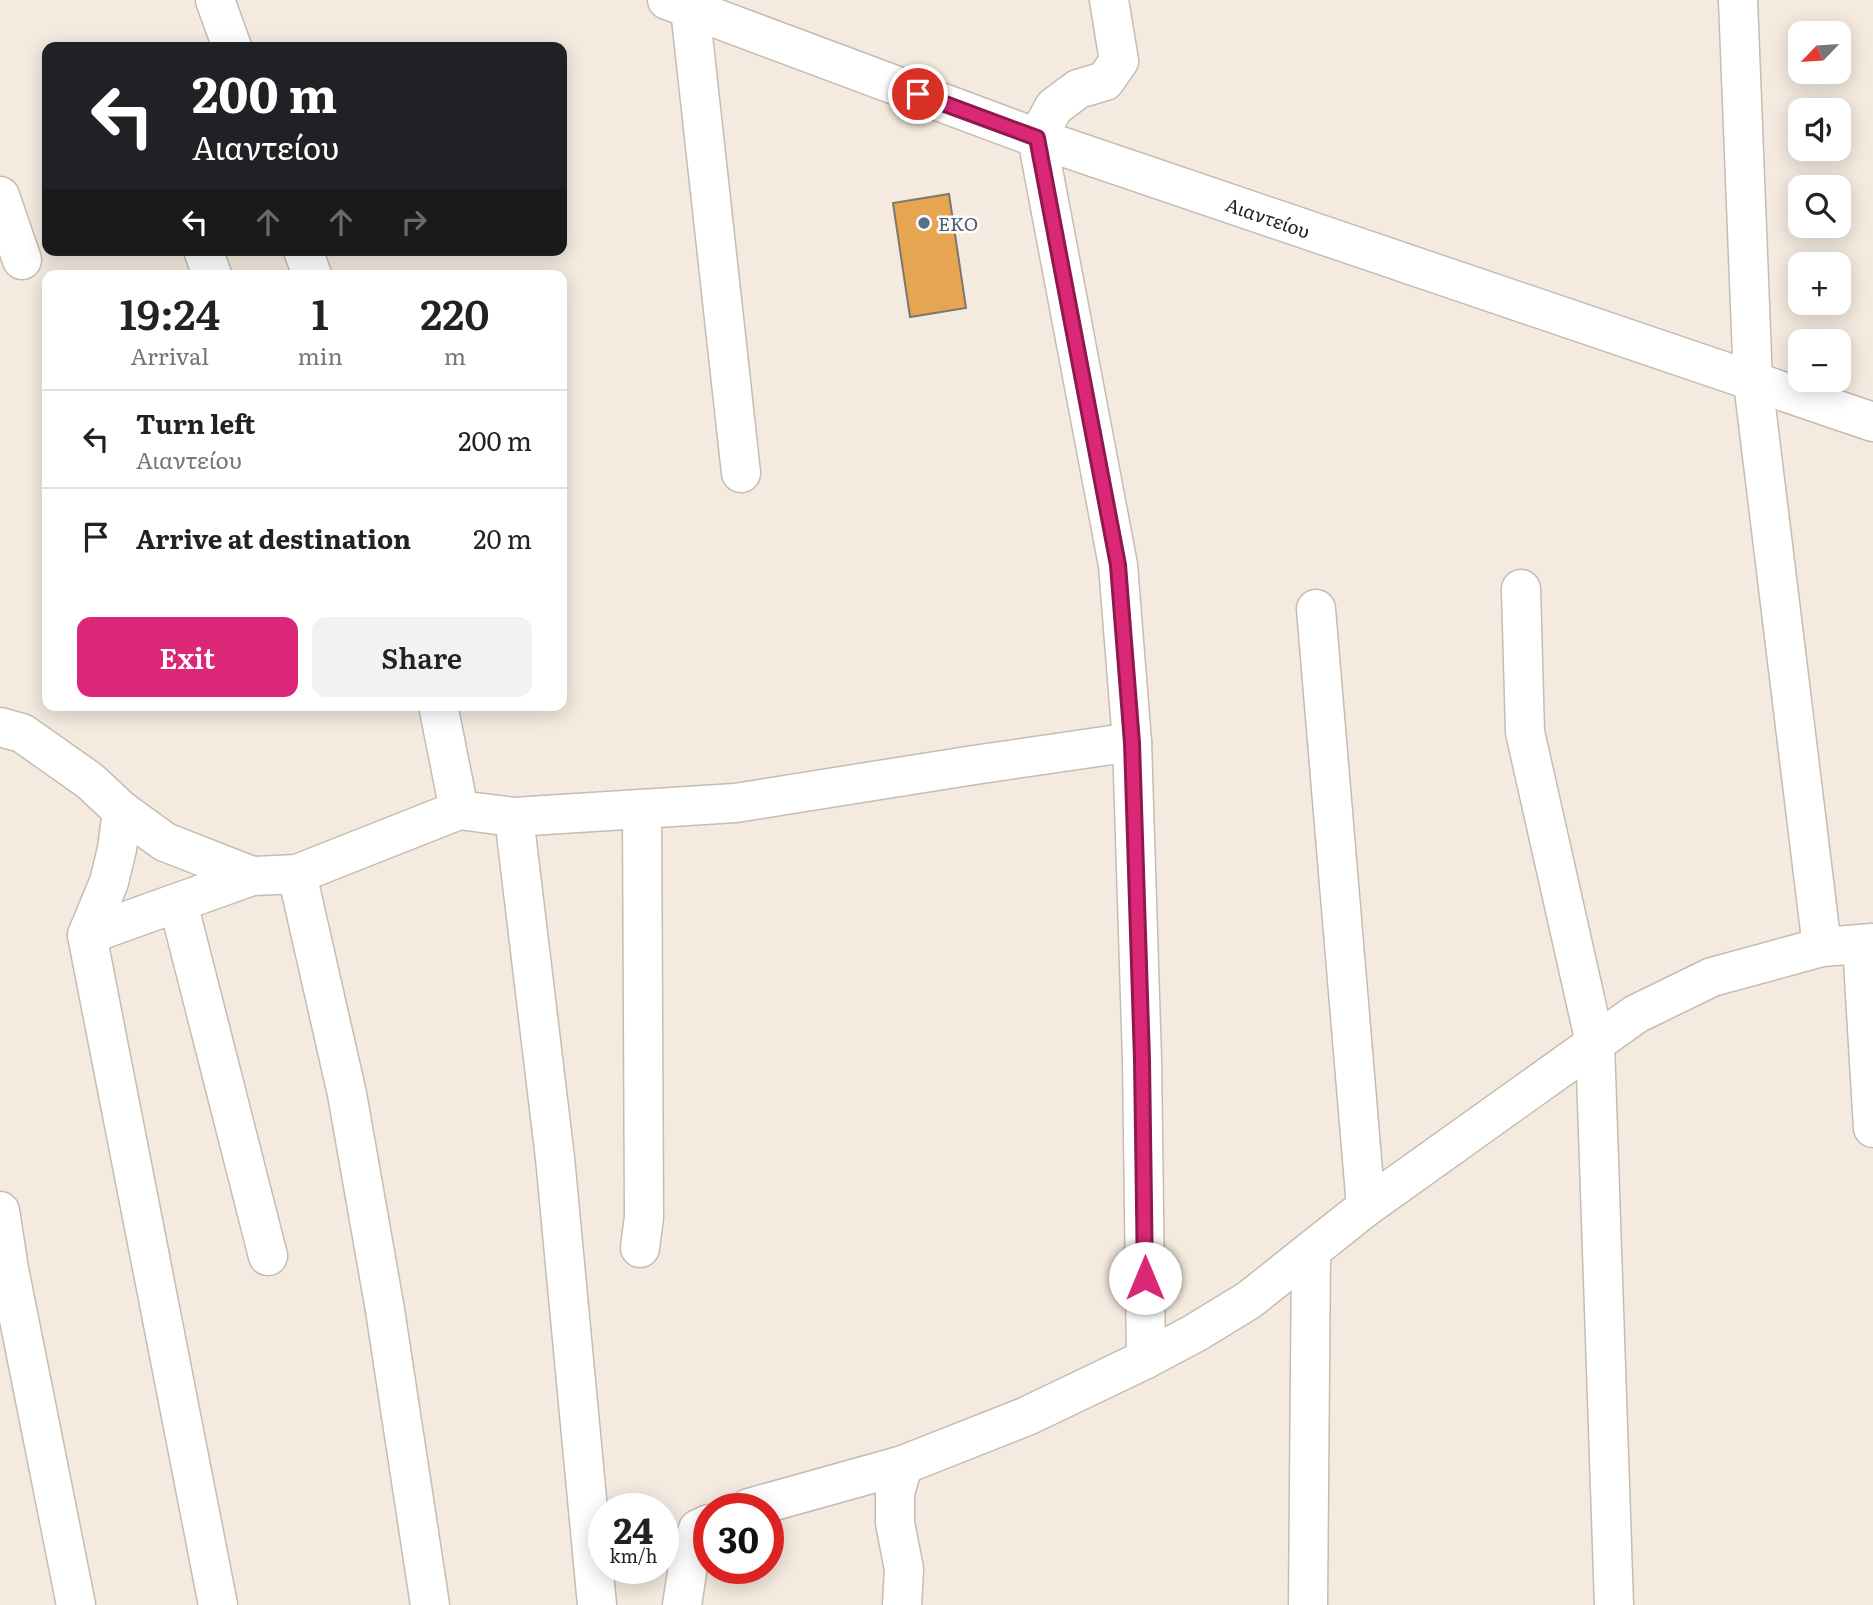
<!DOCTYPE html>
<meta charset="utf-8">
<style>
:root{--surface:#fff;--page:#f2f2f2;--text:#222;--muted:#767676;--line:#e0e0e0;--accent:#db2777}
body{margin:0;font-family:Literata,serif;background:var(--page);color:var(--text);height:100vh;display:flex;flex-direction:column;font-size:26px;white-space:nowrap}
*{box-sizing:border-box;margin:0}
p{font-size:23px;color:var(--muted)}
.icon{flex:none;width:38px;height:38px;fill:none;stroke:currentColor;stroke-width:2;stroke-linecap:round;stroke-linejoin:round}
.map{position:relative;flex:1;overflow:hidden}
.drawer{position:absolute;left:42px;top:270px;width:525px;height:441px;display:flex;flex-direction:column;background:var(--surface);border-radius:14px;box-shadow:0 4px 18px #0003}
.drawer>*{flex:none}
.guide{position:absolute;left:42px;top:42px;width:525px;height:214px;border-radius:14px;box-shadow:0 4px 18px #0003;background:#202124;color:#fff;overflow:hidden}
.needle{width:46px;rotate:245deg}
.fabs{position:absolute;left:1788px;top:21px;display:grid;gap:14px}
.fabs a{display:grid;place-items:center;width:63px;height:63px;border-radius:14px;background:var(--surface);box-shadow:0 4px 18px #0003;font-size:35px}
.speed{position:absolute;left:588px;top:1493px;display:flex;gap:14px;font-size:35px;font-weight:700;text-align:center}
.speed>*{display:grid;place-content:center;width:91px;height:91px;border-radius:50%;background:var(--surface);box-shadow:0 4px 18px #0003;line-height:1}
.speed small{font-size:18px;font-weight:400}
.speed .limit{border:10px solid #d22;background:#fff;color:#111}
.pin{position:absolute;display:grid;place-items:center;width:60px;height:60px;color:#fff;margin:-30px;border:4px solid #fff;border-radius:50%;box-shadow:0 2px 7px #0007}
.me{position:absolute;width:77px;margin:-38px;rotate:0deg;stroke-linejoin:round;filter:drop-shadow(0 0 5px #0008)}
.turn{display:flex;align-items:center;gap:24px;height:147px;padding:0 35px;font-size:32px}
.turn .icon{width:91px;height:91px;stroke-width:2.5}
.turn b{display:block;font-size:49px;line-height:60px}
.lanes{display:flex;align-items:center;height:66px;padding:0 35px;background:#0003;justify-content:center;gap:35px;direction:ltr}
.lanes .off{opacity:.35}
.eta{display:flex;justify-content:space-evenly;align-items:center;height:119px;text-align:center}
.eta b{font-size:42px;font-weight:600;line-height:49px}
.cta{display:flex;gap:14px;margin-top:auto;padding:14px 35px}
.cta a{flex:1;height:80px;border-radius:14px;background:var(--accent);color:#fff;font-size:28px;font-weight:600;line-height:80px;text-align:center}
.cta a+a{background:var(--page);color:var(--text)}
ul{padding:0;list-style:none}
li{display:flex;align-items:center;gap:21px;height:98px;padding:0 35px;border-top:2px solid var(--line)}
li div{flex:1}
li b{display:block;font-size:26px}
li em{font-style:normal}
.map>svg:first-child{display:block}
.building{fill:#e6a550;stroke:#7f766c;stroke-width:2}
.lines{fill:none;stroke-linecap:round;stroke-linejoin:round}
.street-casing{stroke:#c6bcb1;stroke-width:41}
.secondary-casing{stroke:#c6bcb1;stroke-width:41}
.street{stroke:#fff;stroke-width:38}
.secondary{stroke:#fff;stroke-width:38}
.route-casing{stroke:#8e194d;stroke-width:18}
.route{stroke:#db2777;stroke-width:12}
.service-dot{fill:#5c6f8a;stroke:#fff;stroke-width:2.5}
.labels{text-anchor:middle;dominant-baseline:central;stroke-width:5;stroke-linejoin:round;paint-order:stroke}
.street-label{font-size:19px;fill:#25221e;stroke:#fff}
.service-label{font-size:19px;fill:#4e5e75;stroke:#fff;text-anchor:start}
</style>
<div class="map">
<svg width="1873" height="1605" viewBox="0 0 1873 1605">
<rect width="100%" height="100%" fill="#f4eadf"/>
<polygon class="building" points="949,194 966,308 910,317 893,203"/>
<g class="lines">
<defs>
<g id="street">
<polyline points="215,0 232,47"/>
<polyline points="689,0 741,473"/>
<polyline points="1109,0 1119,61 1105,81 1078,89 1054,107 1037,138 1118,565 1132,742 1142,1060 1146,1359"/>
<polyline points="1738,0 1753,382 1822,947"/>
<polyline points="0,196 22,260"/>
<polyline points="203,250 212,275"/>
<polyline points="303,250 312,275"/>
<polyline points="1521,589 1525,732 1595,1043 1614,1605"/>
<polyline points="1316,609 1366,1207"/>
<polyline points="438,705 459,810 514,817 555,1158 597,1605"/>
<polyline points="0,727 22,733 90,781 122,811 165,842 252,876 297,874 459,810"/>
<polyline points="122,811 117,849 109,882 87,935 218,1605"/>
<polyline points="514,817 735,803 974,765 1132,742"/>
<polyline points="297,874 347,1094 385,1310 430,1605"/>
<polyline points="178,903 268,1256"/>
<polyline points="87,935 252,876"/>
<polyline points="1862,944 1873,1128"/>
<polyline points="0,1211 9,1269 76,1605"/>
<polyline points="640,1248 644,1217 642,810"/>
<polyline points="749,1508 903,1465 1027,1416 1146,1359 1195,1333 1249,1300 1366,1207 1636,1014 1712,977 1822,947 1873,943"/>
<polyline points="682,1605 689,1559 698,1529 709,1524"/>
<polyline points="902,1605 904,1569 895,1523 895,1493 903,1465"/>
<polyline points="1308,1605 1311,1252"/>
</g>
<polyline id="secondary" points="667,0 1037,138 1873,422"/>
</defs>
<use href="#street" class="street-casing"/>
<use href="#secondary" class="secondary-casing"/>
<use href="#street" class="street"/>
<use href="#secondary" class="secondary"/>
</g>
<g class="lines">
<defs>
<polyline id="route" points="918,94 1037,138 1118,565 1132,743 1142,1060 1145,1278"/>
</defs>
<use href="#route" class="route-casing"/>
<use href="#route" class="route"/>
</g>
<circle class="service-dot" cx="924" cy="223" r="7"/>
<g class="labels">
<g class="street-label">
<text transform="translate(1268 217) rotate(19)">Αιαντείου</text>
</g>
<g class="service-label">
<text x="938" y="223">EKO</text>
</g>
</g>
</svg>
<div class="fabs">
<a><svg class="needle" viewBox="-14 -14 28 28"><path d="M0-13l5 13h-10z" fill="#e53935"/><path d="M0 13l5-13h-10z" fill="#767676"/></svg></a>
<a><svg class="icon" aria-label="sound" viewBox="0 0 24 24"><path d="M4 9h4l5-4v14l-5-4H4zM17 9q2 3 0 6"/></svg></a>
<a><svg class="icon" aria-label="search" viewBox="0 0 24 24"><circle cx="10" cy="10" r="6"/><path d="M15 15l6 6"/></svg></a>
<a>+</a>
<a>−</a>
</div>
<div class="speed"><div>24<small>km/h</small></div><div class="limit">30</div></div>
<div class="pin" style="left:918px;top:94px;background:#d93025"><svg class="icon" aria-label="arrive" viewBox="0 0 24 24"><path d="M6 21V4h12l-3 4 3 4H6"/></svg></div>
<svg class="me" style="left:1145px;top:1278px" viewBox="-20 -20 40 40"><circle r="19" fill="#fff"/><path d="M0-13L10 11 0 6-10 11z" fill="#db2777"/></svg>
<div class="guide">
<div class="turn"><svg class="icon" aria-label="left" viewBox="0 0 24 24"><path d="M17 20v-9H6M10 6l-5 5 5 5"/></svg><div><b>200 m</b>Αιαντείου</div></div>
<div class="lanes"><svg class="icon" aria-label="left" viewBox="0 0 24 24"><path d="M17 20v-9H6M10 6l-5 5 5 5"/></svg><svg class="icon off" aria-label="ahead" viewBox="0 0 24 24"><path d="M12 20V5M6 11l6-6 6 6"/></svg><svg class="icon off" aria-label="ahead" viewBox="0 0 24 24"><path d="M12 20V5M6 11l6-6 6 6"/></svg><svg class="icon off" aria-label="right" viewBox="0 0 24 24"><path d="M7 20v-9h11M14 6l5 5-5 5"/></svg></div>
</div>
<section class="drawer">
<div class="eta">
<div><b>19:24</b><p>Arrival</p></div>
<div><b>1</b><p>min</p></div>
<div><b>220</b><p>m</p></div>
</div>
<ul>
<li><svg class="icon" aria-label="left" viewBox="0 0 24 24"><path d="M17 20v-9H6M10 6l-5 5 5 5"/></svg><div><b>Turn left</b><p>Αιαντείου</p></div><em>200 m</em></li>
<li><svg class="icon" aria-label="arrive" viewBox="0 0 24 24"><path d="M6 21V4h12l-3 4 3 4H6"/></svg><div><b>Arrive at destination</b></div><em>20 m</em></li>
</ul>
<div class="cta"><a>Exit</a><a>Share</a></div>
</section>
</div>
